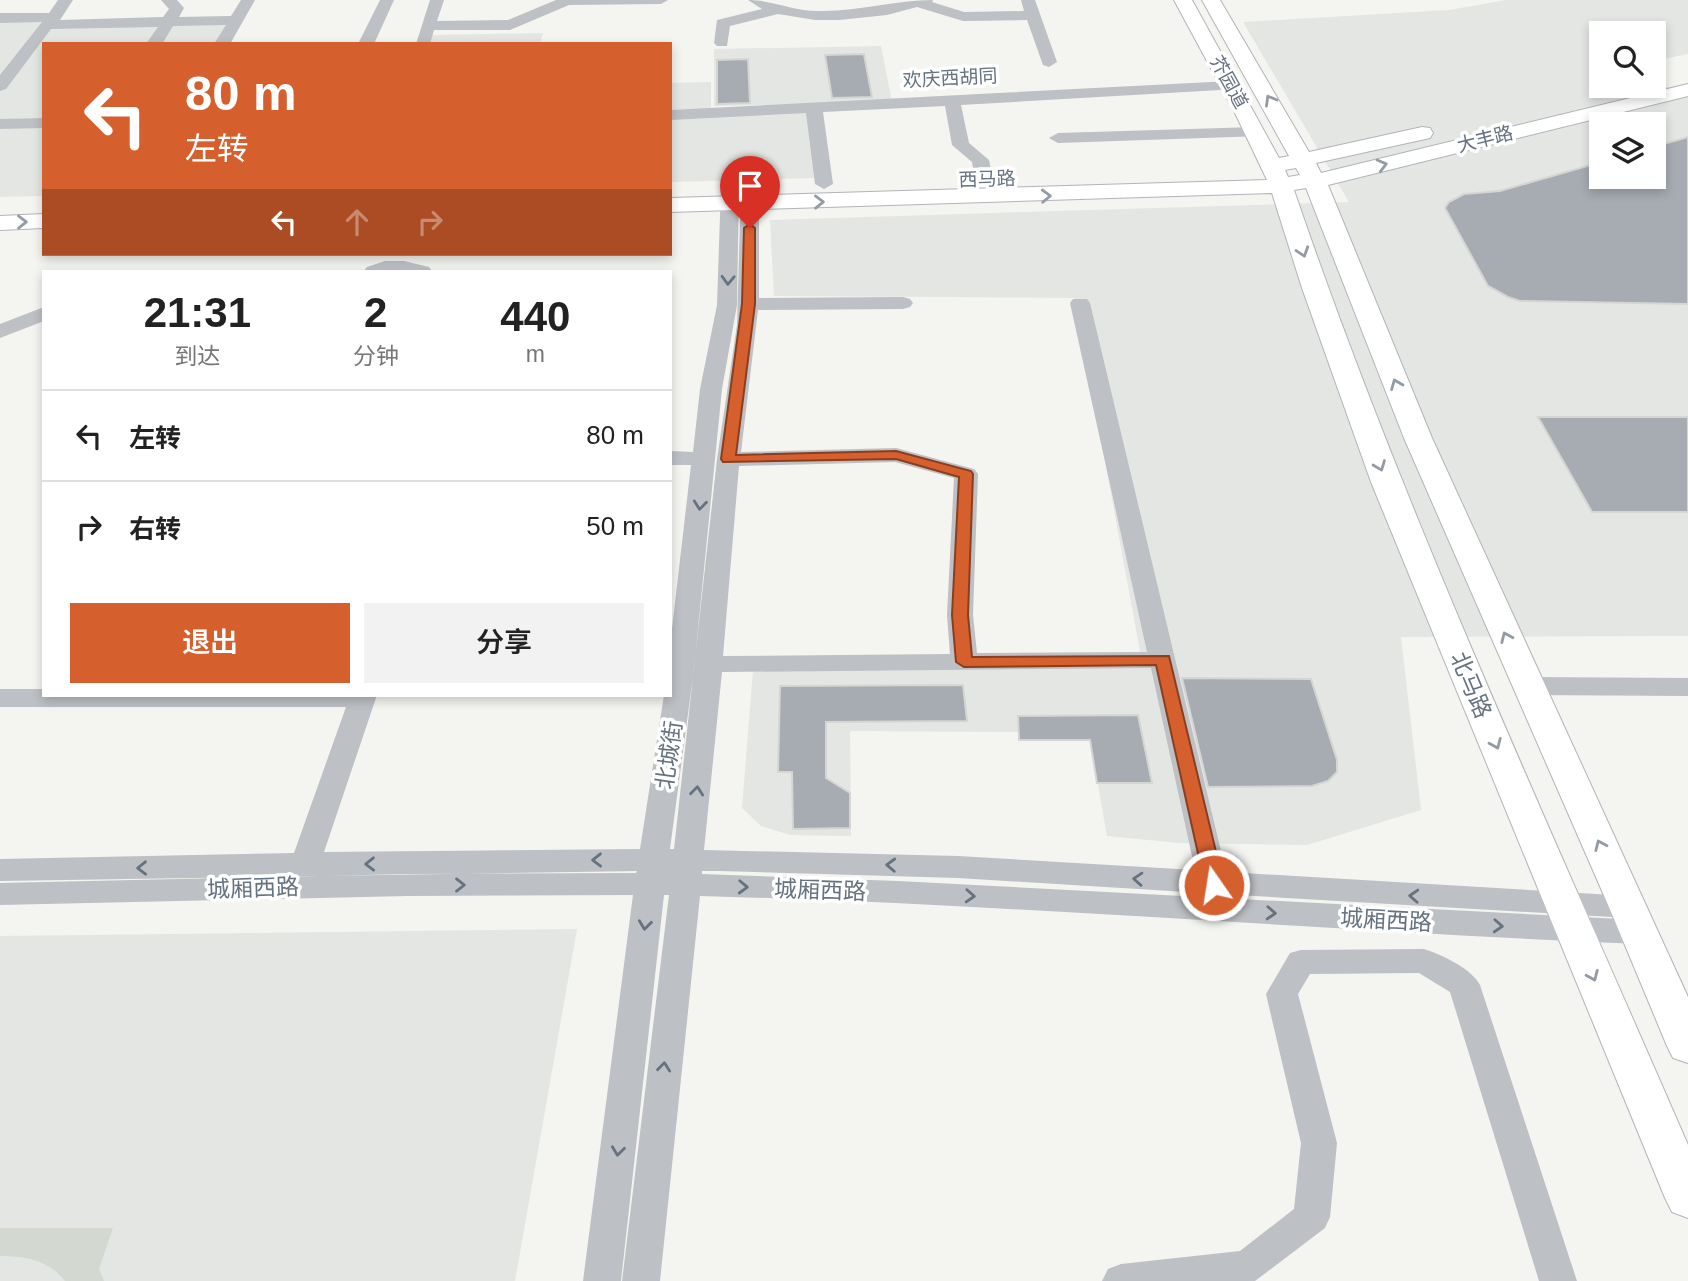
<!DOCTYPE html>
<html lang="zh">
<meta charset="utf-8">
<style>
:root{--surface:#fff;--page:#f2f2f2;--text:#222;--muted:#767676;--line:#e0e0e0;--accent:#d65f2e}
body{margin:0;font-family:Helvetica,"Noto Sans SC",sans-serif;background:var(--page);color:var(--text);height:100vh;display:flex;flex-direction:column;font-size:26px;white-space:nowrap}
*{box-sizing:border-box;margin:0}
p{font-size:23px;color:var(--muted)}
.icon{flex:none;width:38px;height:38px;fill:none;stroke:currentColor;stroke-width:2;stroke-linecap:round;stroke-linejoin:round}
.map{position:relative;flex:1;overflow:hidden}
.details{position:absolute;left:42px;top:270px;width:630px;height:427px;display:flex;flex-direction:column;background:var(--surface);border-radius:0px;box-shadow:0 4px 10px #0003}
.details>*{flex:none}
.hud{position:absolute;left:42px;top:42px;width:630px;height:214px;border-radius:0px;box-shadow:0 4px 10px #0003;background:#d65f2e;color:#fff;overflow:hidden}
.buttons{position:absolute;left:1589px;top:21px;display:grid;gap:14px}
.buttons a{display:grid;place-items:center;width:77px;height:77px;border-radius:0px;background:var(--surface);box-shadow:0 4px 10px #0003;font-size:35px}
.pin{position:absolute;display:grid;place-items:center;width:60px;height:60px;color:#fff;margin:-72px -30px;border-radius:50% 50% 50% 0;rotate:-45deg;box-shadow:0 0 7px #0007}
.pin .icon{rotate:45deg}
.me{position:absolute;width:77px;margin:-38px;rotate:347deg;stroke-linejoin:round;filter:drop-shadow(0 0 5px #0008)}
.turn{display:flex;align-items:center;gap:24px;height:147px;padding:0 28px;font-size:32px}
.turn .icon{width:91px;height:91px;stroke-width:2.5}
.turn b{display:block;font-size:49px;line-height:60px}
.lanes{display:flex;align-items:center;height:66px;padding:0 28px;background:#0003;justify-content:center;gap:35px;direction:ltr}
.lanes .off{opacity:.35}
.eta{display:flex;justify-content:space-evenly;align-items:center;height:119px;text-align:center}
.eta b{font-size:42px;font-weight:600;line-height:49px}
.primary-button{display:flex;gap:14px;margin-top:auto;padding:14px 28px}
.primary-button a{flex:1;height:80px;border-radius:0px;background:var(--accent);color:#fff;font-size:28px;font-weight:600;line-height:80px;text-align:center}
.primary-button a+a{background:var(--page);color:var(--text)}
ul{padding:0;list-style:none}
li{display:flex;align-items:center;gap:21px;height:91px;padding:0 28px;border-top:2px solid var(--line)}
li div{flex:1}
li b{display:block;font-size:26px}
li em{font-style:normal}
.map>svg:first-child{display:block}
.built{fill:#e4e6e4;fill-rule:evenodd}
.green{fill:#d3d9d0}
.building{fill:#a6acb2;stroke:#d5d5d3;stroke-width:2}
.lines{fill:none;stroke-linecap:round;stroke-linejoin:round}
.major-casing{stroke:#b1b4b8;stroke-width:2}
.minor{fill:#bdc0c4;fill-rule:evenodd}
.major{fill:#fff;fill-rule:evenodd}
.oneway{stroke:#939ca5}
.oneway2{stroke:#65727f}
.route{fill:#d65f2e;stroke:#8b3e1e;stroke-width:2}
.labels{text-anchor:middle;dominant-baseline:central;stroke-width:7;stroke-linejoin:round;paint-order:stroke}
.far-street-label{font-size:19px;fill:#65727f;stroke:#fff}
.street-label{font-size:23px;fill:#65727f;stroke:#fff}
</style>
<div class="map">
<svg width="1688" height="1281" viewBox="0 0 1688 1281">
<rect width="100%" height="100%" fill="#f4f4f0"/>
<g class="built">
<path d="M 1506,0 L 1688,0 L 1688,54 L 1654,61 L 1654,33 L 1601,33 L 1601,86 L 1654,86 L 1654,82 L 1688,95 L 1688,636 L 1401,637 L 1421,810 L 1307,845 L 1179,843 L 1107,836 L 1090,740 L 1018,732 L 850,731 L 851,836 L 790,835 L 761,826 L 742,808 L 753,670 L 1142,662 L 1075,298 L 774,296 L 770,220 L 1349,202 L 1243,22 L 1449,10 ZM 1601,124 L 1654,124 L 1654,177 L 1601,177 Z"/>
<polygon points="0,20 44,20 73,26 237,23 224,44 44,44 44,196 0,197"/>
<polygon points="543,33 540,44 428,44 431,35"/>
<polygon points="881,46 892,102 714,106 714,49"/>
<polygon points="711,82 711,109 810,107 817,178 670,182 670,83"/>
<polygon points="577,929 515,1281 0,1281 0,936"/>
</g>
<path class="green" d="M 0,1228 L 113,1228 L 99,1269 L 104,1281 L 65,1281 C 48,1260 26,1256 0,1256 Z"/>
<g class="building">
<polygon points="864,54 872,97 832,98 825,55"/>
<polygon points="748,59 750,103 717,104 717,60"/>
<polygon points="1688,137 1688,304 1520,301 1508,297 1488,286 1445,208 1449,202 1464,194 1500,191 1601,162 1601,177 1654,177 1654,147"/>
<polygon points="1538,417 1688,417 1688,512 1592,512"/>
<polygon points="1182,678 1311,679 1337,760 1337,772 1328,781 1312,786 1208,787"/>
<polygon points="963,685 967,721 826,722 826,778 850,793 850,828 793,829 792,772 778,772 780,686"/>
<polygon points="1138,715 1152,783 1097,783 1090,740 1019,740 1018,716"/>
</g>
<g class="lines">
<defs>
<g id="major">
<path d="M 1174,0 L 1192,0 L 1279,158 L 1289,156 L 1202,0 L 1220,0 L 1309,152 L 1422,127 L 1430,128 L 1433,133 L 1430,138 L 1316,163 L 1321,173 L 1688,84 L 1688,96 L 1328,185 L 1432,438 L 1688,997 L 1688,1063 L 1673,1058 L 1667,1046 L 1609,907 L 1404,438 L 1306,188 L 1294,190 C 1405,516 1551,829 1688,1145 L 1688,1218 L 1672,1212 L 1665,1198 L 1371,482 L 1302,288 L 1272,193 L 670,212 L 670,198 L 1267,180 L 1235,113 ZM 1296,168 L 1300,175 L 1288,177 L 1285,170 Z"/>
<polygon points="44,214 44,228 0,230 0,216"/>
</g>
</defs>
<use href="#major" class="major-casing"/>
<g class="minor">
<polygon points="58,0 73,0 60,20 163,17 169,9 161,0 177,0 184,8 179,17 231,16 241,0 255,0 230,44 214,44 226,25 173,26 162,44 146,44 158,27 51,29 6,89 0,91 0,75 42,22 0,23 0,13 49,13"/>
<polygon points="380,0 394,0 374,44 358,44"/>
<polygon points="430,0 444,0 437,21 508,20 556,0 668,0 661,4 569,5 510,30 434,30 430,44 416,44"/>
<path d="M 748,0 C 772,0 793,11 818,11 C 857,12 895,0 933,0 L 932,2 L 964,12 L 1024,11 L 1021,0 L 1035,0 L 1057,62 L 1049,67 L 1043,65 L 1027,20 L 963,21 L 917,7 L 887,15 L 839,20 L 815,20 L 778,14 L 730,26 L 727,46 L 717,46 L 714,43 L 717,20 L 762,9 Z"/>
<polygon points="1231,81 1239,86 1237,89 961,105 969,143 989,160 993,179 984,184 975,179 972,162 952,145 945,106 823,112 833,184 824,189 815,184 806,113 670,120 670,110"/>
<polygon points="44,118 44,128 0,129 0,119"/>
<polygon points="1256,127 1265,132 1262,136 1058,143 1049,138 1058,133"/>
<path d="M 750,181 L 759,186 L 759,298 L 903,297 L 910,299 L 913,303 L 910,307 L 903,309 L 758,310 L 741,452 L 896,448 L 974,469 L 978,474 L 973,615 L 977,653 L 1147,652 L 1070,303 L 1073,299 L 1087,299 L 1090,303 L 1226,872 L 1629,896 L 1640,899 L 1645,907 L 1640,915 L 1629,918 L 1221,894 L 1214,896 L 1203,893 L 958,878 L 719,871 L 702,871 L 702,874 L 898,881 L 1639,920 L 1650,924 L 1655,932 L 1650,940 L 1639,944 C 1326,931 1013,904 700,896 L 660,1281 L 622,1281 L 669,895 L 664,895 L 621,1281 L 583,1281 L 633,895 L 407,896 L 0,905 L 0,883 L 407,874 L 636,873 L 637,871 L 0,881 L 0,859 L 294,853 L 346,707 L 0,707 L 0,689 L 44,689 L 44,695 L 377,695 L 324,852 L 640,849 L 664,695 L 670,695 L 670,646 L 691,465 L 670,465 L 670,451 L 693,452 L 700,389 L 717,305 L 721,187 L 730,182 L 739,187 L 737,305 L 722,389 L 694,669 L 670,849 L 674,849 L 717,459 L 737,325 L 741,186 ZM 895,462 L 954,478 L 947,615 L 950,654 L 723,656 L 739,466 ZM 1151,668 L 1195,870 L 958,856 L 704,850 L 722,672 Z"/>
<polygon points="385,261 404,261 429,267 432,271 364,271 367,267"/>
<polygon points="44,307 44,321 0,338 0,324"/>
<polygon points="1528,677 1688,678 1688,696 1528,695 1518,692 1514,686 1518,680"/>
<path d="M 1424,949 C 1442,955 1471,968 1480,985 L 1577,1281 L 1539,1281 L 1450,992 L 1419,973 L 1310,974 L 1298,994 L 1337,1143 L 1330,1217 L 1325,1228 L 1255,1281 L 1102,1281 L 1108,1269 L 1121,1264 L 1240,1251 L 1294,1209 L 1301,1143 L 1266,994 L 1290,953 L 1301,950 Z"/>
</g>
<use href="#major" class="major"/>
</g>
<defs><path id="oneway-chevron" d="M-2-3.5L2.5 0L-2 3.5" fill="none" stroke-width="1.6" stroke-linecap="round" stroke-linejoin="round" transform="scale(1.75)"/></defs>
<g class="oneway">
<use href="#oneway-chevron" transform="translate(1270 100) rotate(-120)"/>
<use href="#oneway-chevron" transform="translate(1382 165) rotate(-15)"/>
<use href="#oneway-chevron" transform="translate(1046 196) rotate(-2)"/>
<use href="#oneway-chevron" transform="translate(819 202) rotate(-1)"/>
<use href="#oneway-chevron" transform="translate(22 222) rotate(-1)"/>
<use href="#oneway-chevron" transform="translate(1303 252) rotate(72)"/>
<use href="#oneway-chevron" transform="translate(1396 384) rotate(-112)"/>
<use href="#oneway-chevron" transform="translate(1380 466) rotate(69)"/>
<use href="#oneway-chevron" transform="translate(1506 637) rotate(-114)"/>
<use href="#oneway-chevron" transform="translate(1496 744) rotate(67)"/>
<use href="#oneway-chevron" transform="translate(1600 845) rotate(-114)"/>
<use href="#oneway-chevron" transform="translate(1593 976) rotate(67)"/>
</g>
<g class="oneway2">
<use href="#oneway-chevron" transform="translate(728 280) rotate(92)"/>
<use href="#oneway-chevron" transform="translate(700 505) rotate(96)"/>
<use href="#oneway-chevron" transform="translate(697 791) rotate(-84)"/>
<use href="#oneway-chevron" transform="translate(597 860) rotate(179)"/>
<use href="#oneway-chevron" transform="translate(370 864) rotate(179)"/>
<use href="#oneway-chevron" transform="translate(891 865) rotate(-178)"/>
<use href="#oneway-chevron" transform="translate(142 868) rotate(179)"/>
<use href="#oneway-chevron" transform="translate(1138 879) rotate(-176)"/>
<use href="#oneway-chevron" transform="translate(460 885)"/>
<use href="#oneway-chevron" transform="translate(743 887) rotate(2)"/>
<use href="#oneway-chevron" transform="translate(970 896) rotate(3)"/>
<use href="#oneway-chevron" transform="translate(1414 896) rotate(-177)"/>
<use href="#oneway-chevron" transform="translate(1271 913) rotate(3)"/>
<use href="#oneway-chevron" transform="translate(645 925) rotate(97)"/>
<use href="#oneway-chevron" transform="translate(1498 926) rotate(3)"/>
<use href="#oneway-chevron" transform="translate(664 1067) rotate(-84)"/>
<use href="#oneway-chevron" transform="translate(618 1151) rotate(97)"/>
</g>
<polygon class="route" points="750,224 755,228 755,304 736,455 896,451 971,471 973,474 968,615 972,657 1169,656 1224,885 1221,889 1208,889 1205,885 1156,665 964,667 956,662 952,615 959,477 896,459 723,462 721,459 742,304 744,228"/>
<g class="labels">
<g class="far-street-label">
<text transform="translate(950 78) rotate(-3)">欢庆西胡同</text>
<text transform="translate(1229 82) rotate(61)">芥园道</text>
<text transform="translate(1485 139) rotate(-14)">大丰路</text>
<text transform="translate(987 179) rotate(-2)">西马路</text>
</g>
<g class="street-label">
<text transform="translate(1471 685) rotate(67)">北马路</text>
<text transform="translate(669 755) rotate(-82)">北城街</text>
<text transform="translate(253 888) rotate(-2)">城厢西路</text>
<text transform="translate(820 890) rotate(2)">城厢西路</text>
<text transform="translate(1386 920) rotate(3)">城厢西路</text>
</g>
</g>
</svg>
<div class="buttons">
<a><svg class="icon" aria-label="search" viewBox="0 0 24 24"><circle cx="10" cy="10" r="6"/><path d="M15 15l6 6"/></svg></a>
<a><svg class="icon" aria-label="layers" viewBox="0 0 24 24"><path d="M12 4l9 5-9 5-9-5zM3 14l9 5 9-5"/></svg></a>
</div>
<div class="pin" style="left:750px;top:228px;background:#d93025"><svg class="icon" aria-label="arrive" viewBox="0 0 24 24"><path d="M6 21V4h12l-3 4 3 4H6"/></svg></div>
<svg class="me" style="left:1214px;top:885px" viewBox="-20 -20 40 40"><circle r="17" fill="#d65f2e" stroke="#fff" stroke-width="3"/><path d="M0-11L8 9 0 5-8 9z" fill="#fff"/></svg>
<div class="hud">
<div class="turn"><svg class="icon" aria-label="left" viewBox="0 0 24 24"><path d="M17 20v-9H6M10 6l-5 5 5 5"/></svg><div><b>80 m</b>左转</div></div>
<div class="lanes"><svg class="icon" aria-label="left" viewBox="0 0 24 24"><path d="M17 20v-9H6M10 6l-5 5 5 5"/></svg><svg class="icon off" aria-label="ahead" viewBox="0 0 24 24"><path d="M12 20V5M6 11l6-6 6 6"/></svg><svg class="icon off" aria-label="right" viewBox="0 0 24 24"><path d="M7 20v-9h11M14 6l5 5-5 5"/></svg></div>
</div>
<section class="details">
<div class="eta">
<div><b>21:31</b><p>到达</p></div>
<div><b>2</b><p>分钟</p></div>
<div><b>440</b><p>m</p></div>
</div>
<ul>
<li><svg class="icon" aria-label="left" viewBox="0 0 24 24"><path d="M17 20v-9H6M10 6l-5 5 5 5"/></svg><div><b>左转</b></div><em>80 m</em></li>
<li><svg class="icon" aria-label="right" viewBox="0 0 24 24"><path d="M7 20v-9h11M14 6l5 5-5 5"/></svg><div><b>右转</b></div><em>50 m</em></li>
</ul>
<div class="primary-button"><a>退出</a><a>分享</a></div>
</section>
</div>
